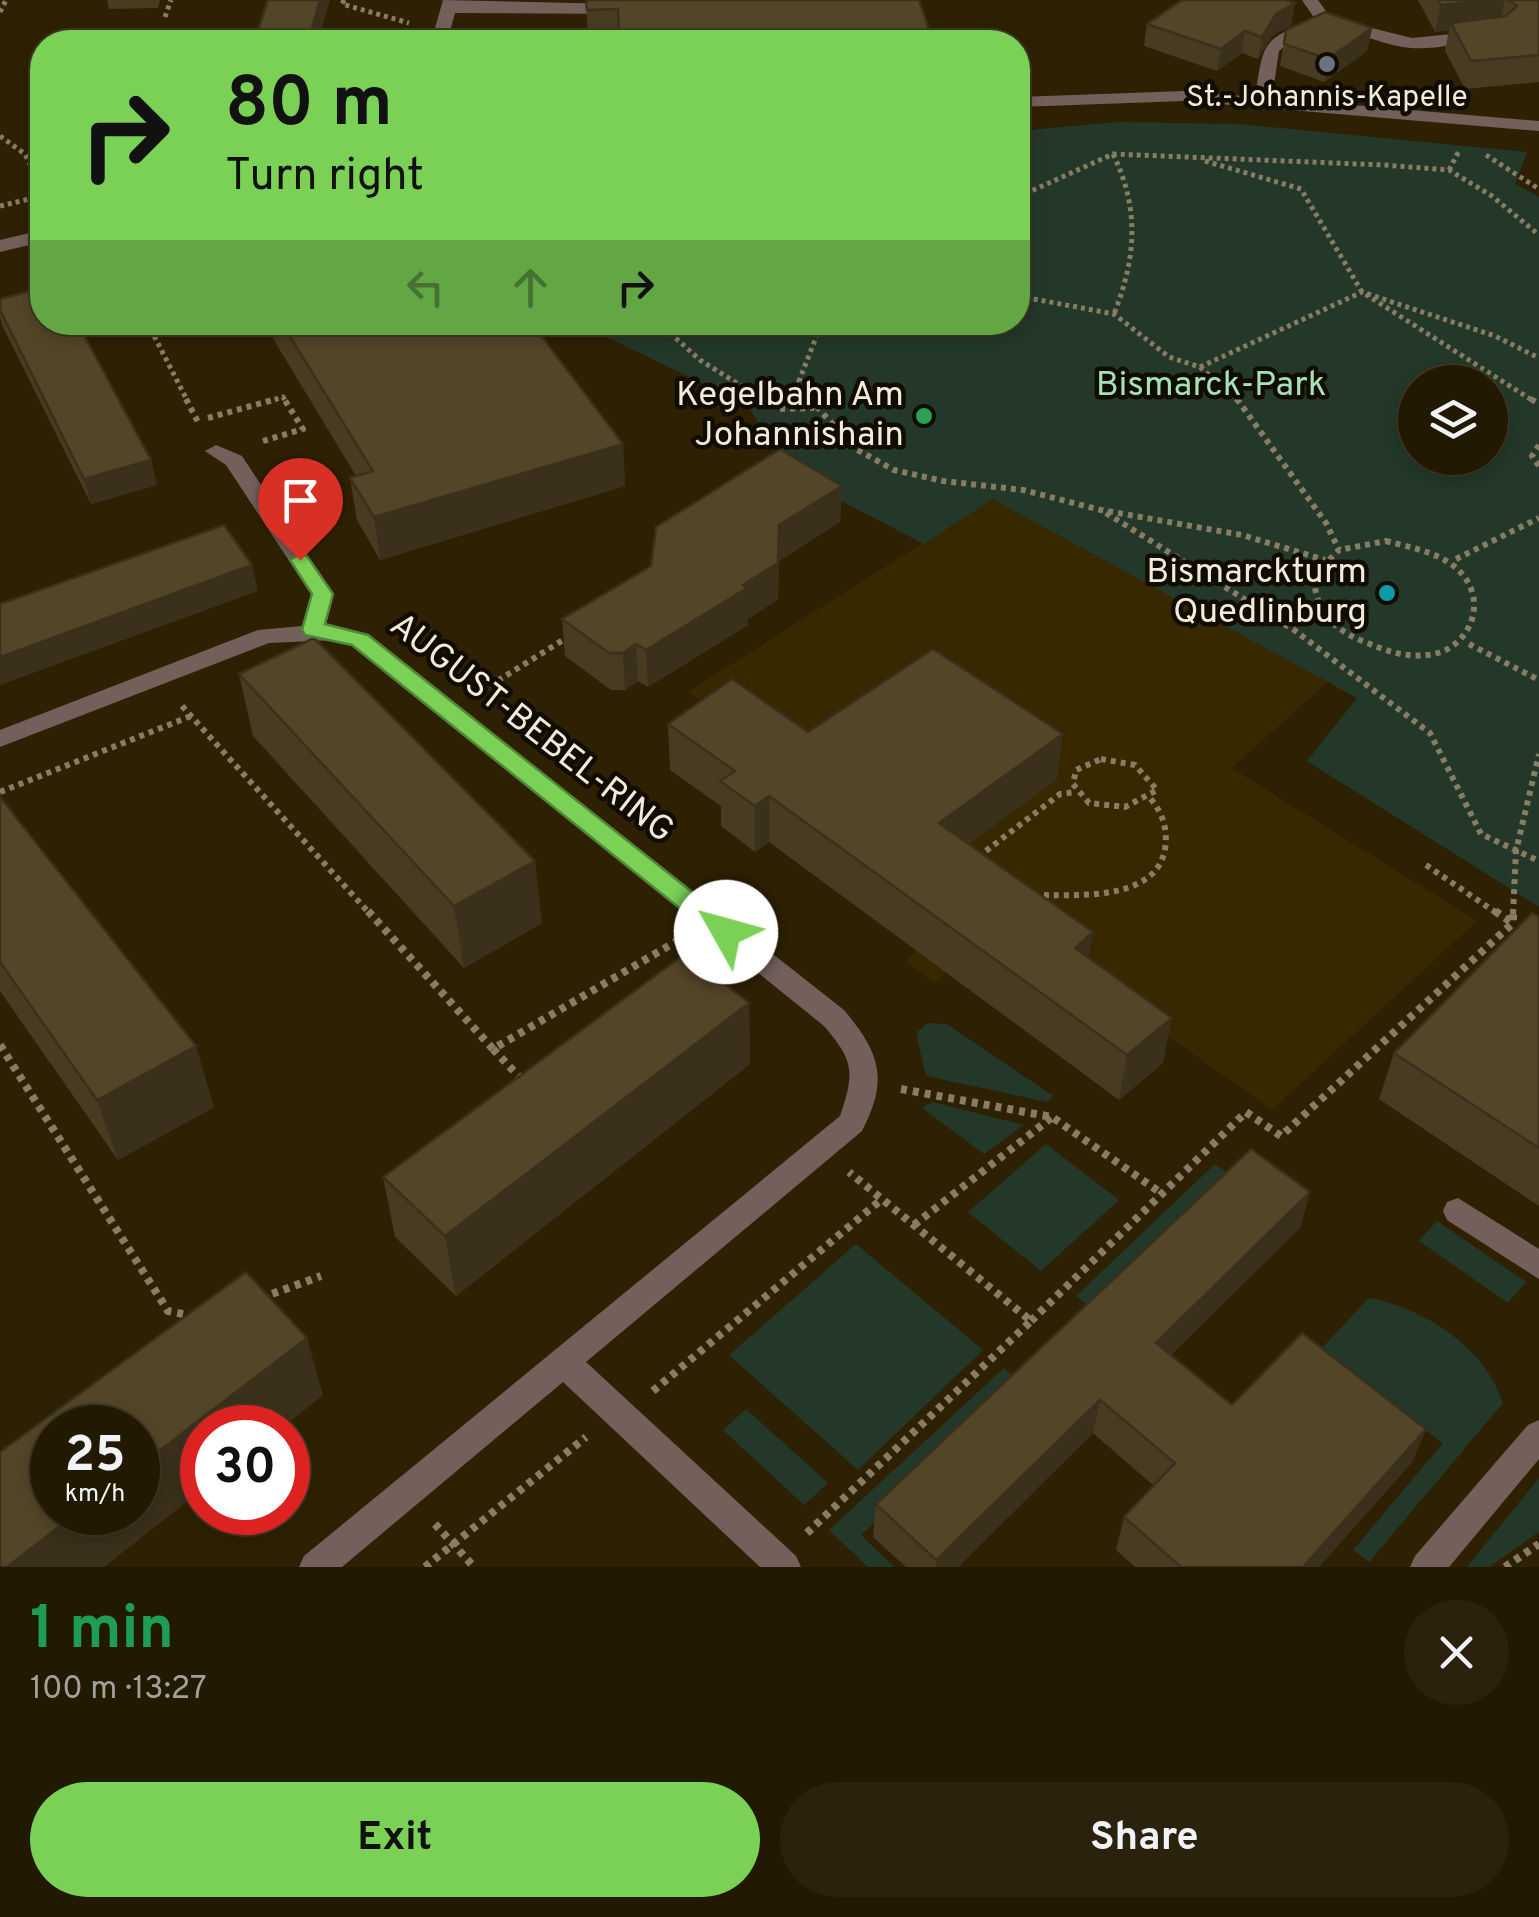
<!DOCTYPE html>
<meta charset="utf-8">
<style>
:root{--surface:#221902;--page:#2a220c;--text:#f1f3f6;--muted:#a2a099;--line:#3f3824;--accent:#7bd156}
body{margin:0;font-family:Overpass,sans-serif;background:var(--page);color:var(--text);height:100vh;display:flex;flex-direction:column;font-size:38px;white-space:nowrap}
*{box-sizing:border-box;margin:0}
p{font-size:32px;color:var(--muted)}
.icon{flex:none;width:55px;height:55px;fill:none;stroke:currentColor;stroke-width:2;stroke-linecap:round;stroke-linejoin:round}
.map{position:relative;height:1567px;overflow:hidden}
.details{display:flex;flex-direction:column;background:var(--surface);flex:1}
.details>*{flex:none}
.hud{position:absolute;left:30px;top:30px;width:1000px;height:305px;border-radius:40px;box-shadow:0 5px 15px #0003,0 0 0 2px var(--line);background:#7bd156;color:#111;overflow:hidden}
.tools{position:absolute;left:1398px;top:365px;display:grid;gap:20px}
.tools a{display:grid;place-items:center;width:110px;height:110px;border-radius:50%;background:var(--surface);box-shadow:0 5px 15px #0003,0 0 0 2px var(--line);font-size:50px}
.speed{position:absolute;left:30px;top:1405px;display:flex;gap:20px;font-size:50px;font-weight:700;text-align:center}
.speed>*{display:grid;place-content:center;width:130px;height:130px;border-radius:50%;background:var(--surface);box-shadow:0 5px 15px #0003,0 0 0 2px var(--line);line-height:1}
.speed small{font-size:25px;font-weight:400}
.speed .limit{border:15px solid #d22;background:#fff;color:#111}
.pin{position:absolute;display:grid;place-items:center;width:85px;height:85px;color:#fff;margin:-102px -42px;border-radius:50% 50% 50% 0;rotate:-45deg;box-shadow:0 0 10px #0007}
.pin .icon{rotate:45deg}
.me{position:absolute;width:110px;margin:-55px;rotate:308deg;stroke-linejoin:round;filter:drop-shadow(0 0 8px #0008)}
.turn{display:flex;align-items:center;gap:35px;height:210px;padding:0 30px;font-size:45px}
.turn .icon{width:130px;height:130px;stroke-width:2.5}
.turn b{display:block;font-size:70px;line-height:85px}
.lanes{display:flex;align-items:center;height:95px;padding:0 30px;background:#0003;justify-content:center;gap:50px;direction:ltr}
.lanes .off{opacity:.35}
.round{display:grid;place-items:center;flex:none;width:105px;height:105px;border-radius:52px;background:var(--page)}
.summary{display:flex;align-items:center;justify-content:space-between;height:170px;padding:0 30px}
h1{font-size:60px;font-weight:700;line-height:75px;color:#1e9e55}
.cta{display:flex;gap:20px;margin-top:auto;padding:20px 30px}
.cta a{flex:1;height:115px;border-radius:60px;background:var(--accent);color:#111;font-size:40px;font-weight:700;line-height:115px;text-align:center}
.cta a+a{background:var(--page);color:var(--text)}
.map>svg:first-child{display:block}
.built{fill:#382800}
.green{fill:#233829;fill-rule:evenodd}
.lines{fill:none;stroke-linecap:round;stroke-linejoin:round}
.path-far2{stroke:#877d64;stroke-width:5;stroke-dasharray:4 4;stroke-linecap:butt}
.path-far1{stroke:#877d64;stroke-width:6;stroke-dasharray:5 5;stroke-linecap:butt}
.path{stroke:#877d64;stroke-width:8;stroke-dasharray:6 6;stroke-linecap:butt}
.minor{fill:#73605b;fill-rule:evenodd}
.wall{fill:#473b22}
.shaded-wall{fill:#3a301b}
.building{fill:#534527;stroke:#3a301b;stroke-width:2.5}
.route{fill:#7bd156;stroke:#508838;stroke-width:2.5}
.worship-dot{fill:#6b7280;stroke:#110c02;stroke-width:4}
.leisure-dot{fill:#2e9e5b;stroke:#110c02;stroke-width:4}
.culture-dot{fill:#0f9aa8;stroke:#110c02;stroke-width:4}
.labels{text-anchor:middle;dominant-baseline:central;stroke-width:9;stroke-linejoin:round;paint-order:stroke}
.far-poi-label{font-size:30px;fill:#f3ebd9;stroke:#110c02}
.park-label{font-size:35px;fill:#a4e2b5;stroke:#110c02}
.poi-label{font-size:35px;fill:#f3ebd9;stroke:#110c02;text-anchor:end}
.street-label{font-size:35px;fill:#f3ebd9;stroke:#110c02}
</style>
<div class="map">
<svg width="1539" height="1567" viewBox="0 0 1539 1567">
<rect width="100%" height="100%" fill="#2e2103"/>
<polygon class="built" points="992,499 1328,682 1232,768 1477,921 1272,1110 1086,978 947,972 934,983 905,961 917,950 770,842 755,852 721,826 734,816 670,770 732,724 688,692"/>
<g class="green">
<path d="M 1118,122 L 1239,124 L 1527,152 L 1515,184 L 1539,197 L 1539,907 L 1307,761 L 1357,698 L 992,499 L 924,544 L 797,478 L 747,405 L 578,323 L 1018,322 L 1018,131 ZM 1415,382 L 1490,382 L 1490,458 L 1415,458 Z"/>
<polygon points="928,1023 947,1024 1053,1096 1047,1102 926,1076 916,1033"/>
<polygon points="932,1102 1024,1125 984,1154 922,1108"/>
<polygon points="1046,1144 1119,1200 1041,1271 968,1212"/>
<polygon points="1215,1164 1233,1177 1094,1311 1076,1296"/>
<polygon points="1437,1221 1526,1282 1508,1303 1419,1241"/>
<polygon points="856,1244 983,1350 858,1470 729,1355"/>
<path d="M 1369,1298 C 1425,1309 1484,1346 1503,1403 L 1369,1562 L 1353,1550 L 1443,1443 L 1320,1350 Z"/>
<polygon points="1004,1368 1022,1383 861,1535 894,1567 868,1567 829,1530"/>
<polygon points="746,1409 828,1483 804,1505 723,1430"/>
<polygon points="1539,1478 1539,1532 1489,1567 1467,1567"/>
</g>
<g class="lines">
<g class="path-far2">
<polyline points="344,0 342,4 409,23"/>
<polyline points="0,12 6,0"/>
<polyline points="165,17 171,0"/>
<polyline points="0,136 25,154 42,189"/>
<path d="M 1113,154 C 1140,209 1136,258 1114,314"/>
<polyline points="1486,155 1539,189"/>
<polyline points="1205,161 1301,189 1362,292 1535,402"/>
<polyline points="1449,170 1460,149"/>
<polyline points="1018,197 1113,154 1384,165 1449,170 1492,196 1539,235"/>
<polyline points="0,206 42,196"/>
<polyline points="1018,296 1114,314 1169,357 1200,367 1239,402"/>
<polyline points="147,322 188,402"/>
<polyline points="658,322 700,360 767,402"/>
<polyline points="1200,367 1362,292 1495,336 1539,358"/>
<polyline points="267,402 283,397 286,402"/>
<polyline points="812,402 799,381 822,322"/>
</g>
<g class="path-far1">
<polyline points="186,399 199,424"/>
<polyline points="763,399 779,409 814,408"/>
<polyline points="810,399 854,448 894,470 943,481 1023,490 1101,510 1242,535 1325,560"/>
<polyline points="1237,399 1326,523 1339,550"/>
<polyline points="1531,399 1539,404"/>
<polyline points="208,418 276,399"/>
<polyline points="263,441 303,429 284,399"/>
<polyline points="1539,445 1532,456 1539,466"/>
<polyline points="1106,513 1294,630 1430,733 1481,834 1539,861"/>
<path d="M 1386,541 C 1412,548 1445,553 1463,575 C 1489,607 1466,652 1427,655 C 1402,658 1382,649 1360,640 C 1331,628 1314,607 1314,575 L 1339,550 Z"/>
<polyline points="1456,559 1539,518"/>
<polyline points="1469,644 1539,680"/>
<polyline points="481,691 568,637"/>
<polyline points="182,706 370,914"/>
<polygon points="1101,759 1135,765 1157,790 1125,807 1089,803 1073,784 1076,770"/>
<polyline points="0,792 191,716"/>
<polyline points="978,857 1060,794 1076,792"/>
<polyline points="1426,865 1498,914"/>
<path d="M 1034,895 C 1075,895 1156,902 1165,849 C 1168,830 1163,813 1150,798"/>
<polyline points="1513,914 1516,851 1539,754"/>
</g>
<g class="path">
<polyline points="368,911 493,1049 677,941"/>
<polyline points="1495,911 1511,922"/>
<polyline points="0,1045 168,1311 192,1316"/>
<polyline points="493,1049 523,1081"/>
<polyline points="901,1089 1052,1117 1161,1193"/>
<polyline points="914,1225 1051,1118"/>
<polyline points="261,1298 321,1276"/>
<polyline points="1031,1321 1246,1112 1281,1136 1513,923 1513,911"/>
<polyline points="653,1391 882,1199"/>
<polyline points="435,1524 474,1567"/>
<polyline points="807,1533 1031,1321 849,1172"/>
<polyline points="425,1567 586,1437"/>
<polyline points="1505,1567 1539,1544"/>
</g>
<g class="minor">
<polygon points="443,0 619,4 627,9 619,14 455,13 447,42 431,42"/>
<path d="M 1302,0 L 1318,0 L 1331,18 L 1412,38 L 1481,31 L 1489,36 L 1481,41 C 1459,43 1433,50 1411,48 C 1357,42 1330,6 1279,51 L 1272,98 L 1539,121 L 1539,131 L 1184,101 L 1018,107 L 1018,97 L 1184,91 L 1255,97 C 1264,41 1261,40 1315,19 Z"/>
<polygon points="42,230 42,242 0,252 0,240"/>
<path d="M 216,445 L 242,456 L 333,594 L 326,625 L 368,635 L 844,1010 C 880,1053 889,1079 862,1131 L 586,1362 L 796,1556 L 801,1567 L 760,1567 L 563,1382 L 342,1567 L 299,1567 L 304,1556 L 840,1116 C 855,1072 854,1061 824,1026 L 352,645 L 334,640 L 269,643 L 0,747 L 0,730 L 258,630 L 302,626 L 311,594 L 226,465 L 205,451 Z"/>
<polygon points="1458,1198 1539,1249 1539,1279 1447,1220 1443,1211 1447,1202"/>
<polygon points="1539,1420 1539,1459 1449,1567 1410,1567 1415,1556 1528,1425"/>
</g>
</g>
<g class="wall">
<polygon points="107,0 160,0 158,8 109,9"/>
<polygon points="586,0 929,29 928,42 619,42 619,37 588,38"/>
<polygon points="1418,0 1539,0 1539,82 1465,89 1445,51 1449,30 1435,32"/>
<polygon points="1295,3 1291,25 1272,36 1258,59 1242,53 1217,71 1144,46 1147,24"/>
<polygon points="1372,28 1367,51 1324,82 1280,66 1286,30"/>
<polygon points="0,299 151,460 157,485 91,504 2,325 0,317"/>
<polygon points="263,322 531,322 623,444 625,486 380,560 357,520 350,478 356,476"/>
<polygon points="842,486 840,522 779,561 778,599 748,619 748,625 648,687 638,681 625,690 611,690 565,656 562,619"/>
<polygon points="239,674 542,923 464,968 253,736"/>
<polygon points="668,724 808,732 1057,779 968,844 1089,958 1163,1063 1119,1100 769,842 755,852 721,826 721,806 670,770"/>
<polygon points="0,797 214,1107 118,1160 0,991"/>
<polygon points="1539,917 1539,1206 1379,1099 1394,1053"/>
<polygon points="749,1003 750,1064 456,1296 395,1237 383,1177"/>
<polygon points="1310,1192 1300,1228 1170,1355 1232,1405 1426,1429 1412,1462 1319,1567 1135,1567 1116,1550 1124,1517 1154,1486 1093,1433 958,1567 906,1567 873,1537 876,1504"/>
</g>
<g class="shaded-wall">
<polygon points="320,0 330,0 318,42 308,42"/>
<polygon points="1490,0 1505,0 1499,25 1451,23 1449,30 1435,32 1441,5"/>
<polygon points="1295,3 1291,25 1272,36 1258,59 1262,37 1276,14"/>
<polygon points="1372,28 1367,51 1324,82 1328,59"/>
<polygon points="1245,31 1242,53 1217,71 1221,49"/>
<polygon points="623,444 625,486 380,560 374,517"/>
<polygon points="151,460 157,485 91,504 84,479"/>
<polygon points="842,486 840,522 779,561 778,599 748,619 748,625 648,687 646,650 743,585 779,525"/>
<polygon points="252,565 258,591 0,685 0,657"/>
<polygon points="636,644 638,681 625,690 623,653"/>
<polygon points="1063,734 1057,779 935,869 939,823"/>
<polygon points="769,796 769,842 755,852 755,806"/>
<polygon points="535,861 542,923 464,968 454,906"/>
<polygon points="1093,932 1086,977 1075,948"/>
<polygon points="749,1003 750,1064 456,1296 445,1236"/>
<polygon points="1172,1018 1163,1063 1119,1100 1127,1055"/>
<polygon points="196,1046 214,1107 118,1160 97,1100"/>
<polygon points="1310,1192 1300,1228 1148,1378 1156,1343"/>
<polygon points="307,1338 323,1395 282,1428 202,1428 202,1490 104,1567 7,1567 78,1512 138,1512 138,1467"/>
<polygon points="1100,1400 1093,1433 958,1567 936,1567 936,1560"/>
<polygon points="1426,1429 1412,1462 1319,1567 1303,1567"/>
</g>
<g class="building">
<polygon points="268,0 320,0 308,42 254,42"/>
<polygon points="586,0 919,0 929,29 852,32 854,42 631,42 631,34 619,35 618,9 587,10"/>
<polygon points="1182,0 1285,0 1295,3 1276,14 1262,37 1245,31 1221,49 1147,24"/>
<polygon points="1438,0 1490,0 1441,5"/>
<polygon points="1508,0 1539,0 1539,55 1471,61 1451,23 1506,16 1517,6"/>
<polygon points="1325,12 1372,28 1328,59 1284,44 1286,30"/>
<polygon points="42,288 42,322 77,322 151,460 84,479 0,310 0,299"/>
<polygon points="281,322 531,322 623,444 374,517 350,478 373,471"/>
<polygon points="780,449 842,486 779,525 778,563 743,585 747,588 646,650 636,644 623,653 609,653 562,619 651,566 656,527"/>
<polygon points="224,525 252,565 0,657 0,604"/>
<polygon points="314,638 535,861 454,906 239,674"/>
<polygon points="933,649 1063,734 939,823 1093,932 1075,948 1172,1018 1127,1055 769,796 755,806 720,781 735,771 668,724 732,679 808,732"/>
<polygon points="0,797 196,1046 97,1100 0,962"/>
<polygon points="1532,913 1539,917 1539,1148 1394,1053"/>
<polygon points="686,953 749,1003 445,1236 383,1177"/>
<polygon points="1251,1149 1310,1192 1156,1343 1232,1405 1302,1333 1426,1429 1303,1567 1181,1567 1124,1517 1175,1463 1100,1400 936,1560 876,1504"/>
<polygon points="246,1272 307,1338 138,1467 138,1428 52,1428 52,1512 78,1512 7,1567 0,1567 0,1452"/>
</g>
<polygon class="route" points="300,554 307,556 333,594 325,624 368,635 735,926 739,932 735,939 718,939 352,645 305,635 302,630 312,594 290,560"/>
<circle class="worship-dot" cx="1327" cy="64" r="10"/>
<circle class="leisure-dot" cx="924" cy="416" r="10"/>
<circle class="culture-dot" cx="1387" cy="593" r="10"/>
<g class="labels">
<g class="far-poi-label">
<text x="1327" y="98">St.-Johannis-Kapelle</text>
</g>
<g class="park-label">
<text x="1211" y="386">Bismarck-Park</text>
</g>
<g class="poi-label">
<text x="904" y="396">Kegelbahn Am<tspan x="904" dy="40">Johannishain</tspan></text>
<text x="1367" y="573">Bismarckturm<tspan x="1367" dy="40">Quedlinburg</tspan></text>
</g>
<g class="street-label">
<text transform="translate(531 729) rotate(38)">AUGUST-BEBEL-RING</text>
</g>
</g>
</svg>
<div class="tools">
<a><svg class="icon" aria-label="layers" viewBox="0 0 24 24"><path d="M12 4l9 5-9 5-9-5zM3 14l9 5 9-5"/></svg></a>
</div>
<div class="speed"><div>25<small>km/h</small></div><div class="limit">30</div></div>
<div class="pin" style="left:300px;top:560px;background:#d93025"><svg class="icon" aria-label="arrive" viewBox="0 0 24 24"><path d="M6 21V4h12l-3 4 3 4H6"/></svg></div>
<svg class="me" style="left:726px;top:932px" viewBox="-20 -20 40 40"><circle r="19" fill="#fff"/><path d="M0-13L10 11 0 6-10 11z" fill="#7bd156"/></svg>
<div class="hud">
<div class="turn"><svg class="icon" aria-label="right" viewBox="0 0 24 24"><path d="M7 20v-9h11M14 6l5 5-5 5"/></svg><div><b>80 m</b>Turn right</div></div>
<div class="lanes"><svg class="icon off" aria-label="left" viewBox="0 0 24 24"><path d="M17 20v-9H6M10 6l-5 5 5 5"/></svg><svg class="icon off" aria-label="ahead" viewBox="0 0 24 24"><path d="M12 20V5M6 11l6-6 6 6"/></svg><svg class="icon" aria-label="right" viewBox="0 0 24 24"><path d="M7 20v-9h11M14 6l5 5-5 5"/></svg></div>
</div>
</div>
<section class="details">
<div class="summary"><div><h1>1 min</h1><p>100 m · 13:27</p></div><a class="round"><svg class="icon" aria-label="close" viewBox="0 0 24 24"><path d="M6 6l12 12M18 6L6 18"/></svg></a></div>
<div class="cta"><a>Exit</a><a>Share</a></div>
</section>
